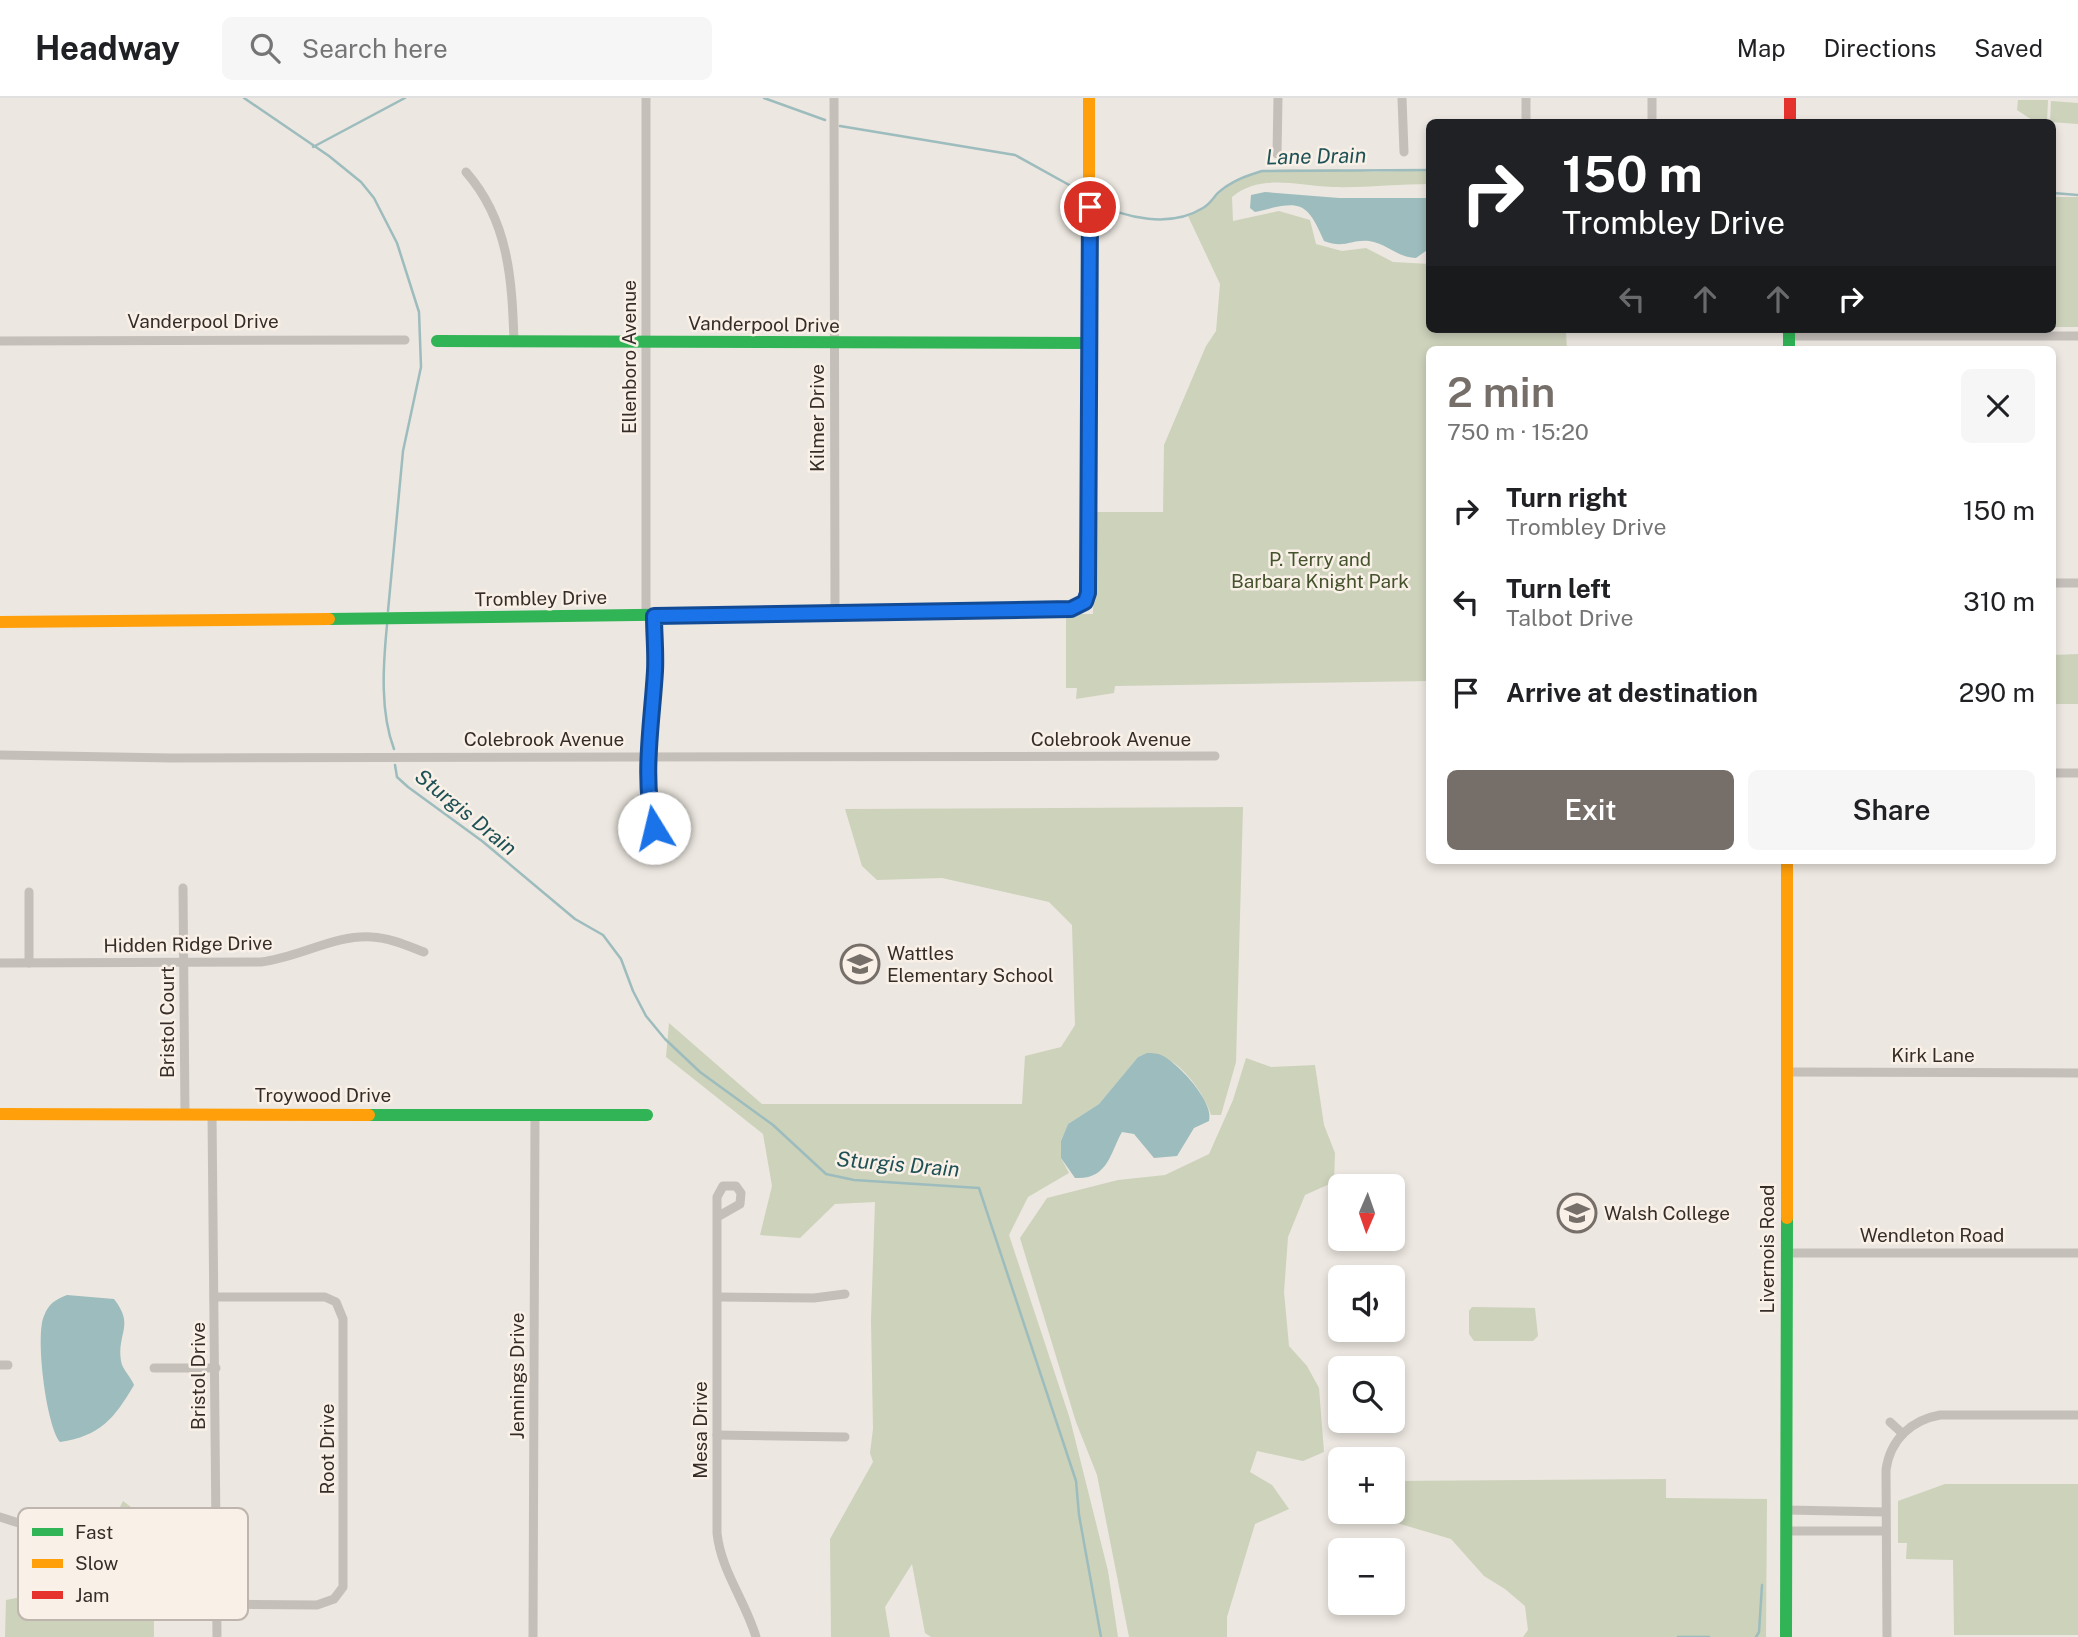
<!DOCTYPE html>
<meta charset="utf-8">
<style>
:root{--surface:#fff;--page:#f6f6f6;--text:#202124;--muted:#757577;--line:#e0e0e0;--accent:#766e68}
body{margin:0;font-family:"Public Sans",sans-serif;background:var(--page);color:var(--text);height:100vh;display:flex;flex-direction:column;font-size:26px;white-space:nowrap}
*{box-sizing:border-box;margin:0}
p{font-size:23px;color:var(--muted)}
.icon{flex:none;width:38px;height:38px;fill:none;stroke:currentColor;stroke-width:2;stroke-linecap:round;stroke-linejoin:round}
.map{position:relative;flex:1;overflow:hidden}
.side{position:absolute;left:1426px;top:248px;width:630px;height:518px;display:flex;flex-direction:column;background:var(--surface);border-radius:10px;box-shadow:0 4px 10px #0003}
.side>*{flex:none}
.hud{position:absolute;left:1426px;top:21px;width:630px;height:214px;border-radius:10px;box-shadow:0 4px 10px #0003;background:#202124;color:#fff;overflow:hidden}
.needle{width:46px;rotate:182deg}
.buttons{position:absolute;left:1328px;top:1076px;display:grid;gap:14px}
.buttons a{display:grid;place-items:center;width:77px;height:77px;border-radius:10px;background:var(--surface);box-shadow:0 4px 10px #0003;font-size:35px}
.pin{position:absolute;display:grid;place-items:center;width:60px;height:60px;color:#fff;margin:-30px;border:4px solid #fff;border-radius:50%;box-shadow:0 2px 7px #0007}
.me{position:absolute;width:77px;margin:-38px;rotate:351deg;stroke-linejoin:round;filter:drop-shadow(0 0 5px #0008)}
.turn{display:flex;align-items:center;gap:24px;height:147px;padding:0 21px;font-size:32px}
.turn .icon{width:91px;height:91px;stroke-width:2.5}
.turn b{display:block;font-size:49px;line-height:60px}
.lanes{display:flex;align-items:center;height:66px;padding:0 21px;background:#0003;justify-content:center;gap:35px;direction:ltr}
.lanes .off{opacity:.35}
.round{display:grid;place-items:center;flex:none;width:74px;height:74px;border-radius:10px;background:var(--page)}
.overview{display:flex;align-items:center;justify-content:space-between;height:119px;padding:0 21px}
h1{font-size:42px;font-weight:600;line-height:52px;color:var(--accent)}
.primary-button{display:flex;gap:14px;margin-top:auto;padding:14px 21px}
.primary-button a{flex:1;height:80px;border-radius:10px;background:var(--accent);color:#fff;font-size:28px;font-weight:600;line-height:80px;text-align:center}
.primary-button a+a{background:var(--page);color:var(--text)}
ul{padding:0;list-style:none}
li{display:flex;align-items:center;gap:21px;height:91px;padding:0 21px}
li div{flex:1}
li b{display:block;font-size:26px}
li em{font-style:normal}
header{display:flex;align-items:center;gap:42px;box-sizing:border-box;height:98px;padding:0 35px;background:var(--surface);border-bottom:2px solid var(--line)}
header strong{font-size:33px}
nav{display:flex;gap:38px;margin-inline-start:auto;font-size:24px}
.search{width:490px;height:63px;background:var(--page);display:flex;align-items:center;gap:18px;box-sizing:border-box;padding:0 24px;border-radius:10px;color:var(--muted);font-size:26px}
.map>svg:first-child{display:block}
.green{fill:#cdd2bb}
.water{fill:#9dbcbd}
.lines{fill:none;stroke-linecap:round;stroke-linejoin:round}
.stream{stroke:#9dbcbd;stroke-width:2.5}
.street{stroke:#c5bfba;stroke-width:9}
.fast{stroke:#30b455;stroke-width:12}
.slow{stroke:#ff9f0a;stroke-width:12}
.jam{stroke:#e5322d;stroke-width:12}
.route-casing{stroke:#114b97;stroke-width:18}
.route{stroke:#1a73e8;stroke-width:12}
.labels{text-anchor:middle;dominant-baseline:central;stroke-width:5;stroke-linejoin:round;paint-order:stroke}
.street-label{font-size:19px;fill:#362d28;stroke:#f9f1e8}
.park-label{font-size:19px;fill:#44532c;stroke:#f9f1e8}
.poi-label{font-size:19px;fill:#362d28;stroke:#f9f1e8;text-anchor:start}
.water-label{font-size:21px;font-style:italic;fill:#1e5156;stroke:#f9f1e8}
.key{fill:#f9f1e8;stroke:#beb6ae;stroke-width:2}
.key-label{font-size:19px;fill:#362d28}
</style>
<header>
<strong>Headway</strong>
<div class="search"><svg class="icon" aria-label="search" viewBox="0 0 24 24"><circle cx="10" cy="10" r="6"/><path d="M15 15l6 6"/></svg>Search here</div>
<nav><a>Map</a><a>Directions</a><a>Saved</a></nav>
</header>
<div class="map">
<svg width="2078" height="1539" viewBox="0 0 2078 1539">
<rect width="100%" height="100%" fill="#ece7e0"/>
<g class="green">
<polygon points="2018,2 2048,2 2047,24 2035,24 2017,12"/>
<polygon points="2051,3 2078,5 2078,26 2050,24"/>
<path d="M 1332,71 L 1373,74 L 1430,72 L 1430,86 C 1397,86 1364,90 1332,89 C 1298,88 1260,75 1232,99 L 1233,123 L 1279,113 L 1310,122 L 1316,146 L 1342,153 L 1366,150 L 1393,164 L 1430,166 L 1430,231 L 1559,231 L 1566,234 L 1567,252 L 1430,252 L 1430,583 L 1115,588 L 1114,595 L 1076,601 L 1077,590 L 1066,590 L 1066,516 L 1093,516 L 1094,414 L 1163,414 L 1164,347 L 1206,248 L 1216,233 L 1220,186 L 1188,118 C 1208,112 1219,93 1236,82 C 1263,66 1301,73 1332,71 Z"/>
<rect x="2053" y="99" width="25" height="130"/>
<polygon points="2078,556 2078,606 2053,606 2053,557"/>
<path d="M 1243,709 L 1236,964 L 1221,1017 L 1211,1017 C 1203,991 1168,944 1138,959 L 1099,1006 L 1068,1026 L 1061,1043 L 1061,1060 L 1069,1075 L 1028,1099 L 1009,1137 L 1070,1321 L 1108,1473 L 1118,1539 L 931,1539 L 925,1535 L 912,1466 L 885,1509 L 890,1539 L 831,1539 L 830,1441 L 873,1364 L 870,1355 L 873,1331 L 871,1222 L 875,1104 L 835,1106 L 800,1140 L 760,1137 L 772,1088 L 763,1036 L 666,959 L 669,925 L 762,1006 L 1022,1006 L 1025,958 L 1061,949 L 1075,927 L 1072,827 L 1049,804 L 942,780 L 877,782 L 862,768 L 845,711 Z"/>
<polygon points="1246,960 1271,969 1315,967 1324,1027 1335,1055 1334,1084 1305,1097 1288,1139 1284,1194 1289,1248 1307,1268 1319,1290 1324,1354 1303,1363 1257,1353 1250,1374 1272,1387 1289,1411 1255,1426 1227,1519 1227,1539 1129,1539 1097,1377 1076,1324 1020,1140 1047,1100 1118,1082 1165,1077 1209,1056 1233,1002"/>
<polygon points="1472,1209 1535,1210 1538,1238 1533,1243 1474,1243 1469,1236 1469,1213"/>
<polygon points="1666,1381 1666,1400 1767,1401 1766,1539 1523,1539 1528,1532 1525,1508 1505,1491 1484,1478 1451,1441 1370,1417 1370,1414 1393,1414 1393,1383"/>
<polygon points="1945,1386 2078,1386 2078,1537 1954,1537 1953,1462 1906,1461 1907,1445 1898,1445 1898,1403"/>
<polygon points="123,1403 153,1426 154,1539 5,1539 6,1502 81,1487"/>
</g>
<g class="water">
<path d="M 1265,94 L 1339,100 L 1430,100 L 1430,150 L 1416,160 C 1396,159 1386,145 1369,143 C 1351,141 1345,151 1324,143 C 1306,101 1299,103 1255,114 L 1250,110 L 1251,97 Z"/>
<path d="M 1147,955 C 1152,955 1158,955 1163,958 C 1179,966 1215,1005 1209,1023 L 1194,1030 L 1177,1058 L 1154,1060 L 1134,1036 L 1122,1034 C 1110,1055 1108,1082 1075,1080 L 1061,1060 L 1061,1043 L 1068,1026 L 1099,1006 L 1138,959 Z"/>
<path d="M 67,1197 L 114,1201 C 135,1228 117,1234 121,1263 C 122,1271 131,1279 134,1287 C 114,1321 100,1338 60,1344 C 46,1327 35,1237 44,1218 C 49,1205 55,1202 67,1197 Z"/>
</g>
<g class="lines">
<g class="stream">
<polyline points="244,0 329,58 361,84 374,100 397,145 419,214 421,269 403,353 388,513"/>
<polyline points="764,0 825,22"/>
<polyline points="840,28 1015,57 1080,93"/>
<polyline points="313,49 405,0"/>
<polyline points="2053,95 2078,97"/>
<path d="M 1094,103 C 1125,121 1171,130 1203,110 C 1210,106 1213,100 1218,95 C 1231,83 1246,78 1262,73 L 1430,72"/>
<path d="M 387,527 C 383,568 380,614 394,651"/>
<polyline points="395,667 397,679 408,689 482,743 575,821 603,837 621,861 633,893 646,918 665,941 700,974 773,1027 826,1076 854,1082 979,1090 1076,1383 1079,1417 1101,1539"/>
<polyline points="1678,1539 1698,1539"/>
<polyline points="1699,1539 1709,1539"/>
<polyline points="1756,1539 1759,1534 1762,1487"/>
</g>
<g class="street">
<polyline points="646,0 646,518"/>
<polyline points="834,0 835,514"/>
<polyline points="1402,0 1404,54"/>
<polyline points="1526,24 1526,0"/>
<polyline points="1652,24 1652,0"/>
<polyline points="1277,56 1278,0"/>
<path d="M 466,74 C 509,123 512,182 514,244"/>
<polyline points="1789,238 2078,238"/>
<polyline points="0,243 405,242"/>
<polyline points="2053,485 2078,485"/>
<path d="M 654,518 C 654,536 656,554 655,573 C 652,625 642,679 654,730"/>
<polyline points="0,657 172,660 1215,658"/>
<polyline points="2053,675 2078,675"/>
<polyline points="183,790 185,1016"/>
<polyline points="29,794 29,865"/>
<path d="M 0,865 L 261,864 C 298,860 336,836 372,839 C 390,840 408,848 424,854"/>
<polyline points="1787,974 2078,975"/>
<polyline points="212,1016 217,1539"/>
<path d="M 719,1118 L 740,1106 L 741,1095 L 736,1088 L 723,1088 L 717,1099 L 717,1435 C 721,1473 745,1502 756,1539"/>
<polyline points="1787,1155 2078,1155"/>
<polyline points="214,1199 325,1199 336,1204 343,1221 343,1489 334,1501 317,1507 216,1506"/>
<polyline points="718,1199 814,1200 845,1196"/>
<polyline points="0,1267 8,1267"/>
<polyline points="154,1270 216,1270"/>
<polyline points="1890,1324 1903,1336"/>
<polyline points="717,1337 845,1339"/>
<polyline points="1787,1412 1885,1414"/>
<polyline points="0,1419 25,1427 51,1456"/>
<polyline points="1787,1433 1885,1433"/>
<polyline points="533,1539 535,1017"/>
<path d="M 1887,1539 L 1886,1372 C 1890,1342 1911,1322 1940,1317 L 2078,1317"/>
</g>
<g class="fast">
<polyline points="1789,231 1789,252"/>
<polyline points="437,243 1090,245"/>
<polyline points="1088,452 1089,109"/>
<polyline points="329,521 866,514"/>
<polyline points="369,1017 647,1017"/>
<polyline points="1786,1539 1787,1120"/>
</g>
<g class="slow">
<polyline points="1089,109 1089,0"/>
<polyline points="0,524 329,521"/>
<polyline points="0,1016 369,1017"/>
<polyline points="1787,1120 1787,763"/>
</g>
<g class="jam">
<polyline points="1790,0 1790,24"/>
<polyline points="866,514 1079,509 1088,495 1088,452"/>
</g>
</g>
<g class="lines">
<defs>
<path id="route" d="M 654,730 C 642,679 652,625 655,573 C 656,554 654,536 654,518 L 1071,511 L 1085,504 L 1088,495 L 1090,109"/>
</defs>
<use href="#route" class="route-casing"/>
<use href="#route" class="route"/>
</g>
<defs>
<symbol id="school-ring" viewBox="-11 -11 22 22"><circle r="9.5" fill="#f9f1e8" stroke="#766e68" stroke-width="1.5"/><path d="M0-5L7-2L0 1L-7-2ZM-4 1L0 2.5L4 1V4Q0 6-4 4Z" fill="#766e68"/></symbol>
<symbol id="university-ring" viewBox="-11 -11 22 22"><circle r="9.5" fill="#f9f1e8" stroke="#766e68" stroke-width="1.5"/><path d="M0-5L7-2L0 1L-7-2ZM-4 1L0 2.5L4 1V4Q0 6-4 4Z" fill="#766e68"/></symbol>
</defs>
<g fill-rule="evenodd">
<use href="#school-ring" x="838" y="844" width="44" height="44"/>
<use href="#university-ring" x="1555" y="1093" width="44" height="44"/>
</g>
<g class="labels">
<g class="street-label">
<text x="203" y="223">Vanderpool Drive</text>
<text transform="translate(764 226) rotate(1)">Vanderpool Drive</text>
<text transform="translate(629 259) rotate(-90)">Ellenboro Avenue</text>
<text transform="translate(817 320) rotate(-90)">Kilmer Drive</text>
<text transform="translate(541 500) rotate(-1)">Trombley Drive</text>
<text x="544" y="641">Colebrook Avenue</text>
<text x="1111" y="641">Colebrook Avenue</text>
<text transform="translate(188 846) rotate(-1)">Hidden Ridge Drive</text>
<text transform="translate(167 924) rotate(-90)">Bristol Court</text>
<text x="1933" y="957">Kirk Lane</text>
<text x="323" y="997">Troywood Drive</text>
<text x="1932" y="1137">Wendleton Road</text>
<text transform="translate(1767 1151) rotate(-90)">Livernois Road</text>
<text transform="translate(198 1278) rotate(-90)">Bristol Drive</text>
<text transform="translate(517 1278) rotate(-90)">Jennings Drive</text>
<text transform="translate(700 1332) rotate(-90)">Mesa Drive</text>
<text transform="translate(327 1351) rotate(-90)">Root Drive</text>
</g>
<g class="park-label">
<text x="1320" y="461">P. Terry and<tspan x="1320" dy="22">Barbara Knight Park</tspan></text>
</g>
<g class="poi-label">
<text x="887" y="855">Wattles<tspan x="887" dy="22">Elementary School</tspan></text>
<text x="1604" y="1115">Walsh College</text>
</g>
<g class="water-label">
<text transform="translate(1316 58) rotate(-1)">Lane Drain</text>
<text transform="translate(466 714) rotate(39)">Sturgis Drain</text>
<text transform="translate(898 1066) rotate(5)">Sturgis Drain</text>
</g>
</g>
<rect x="18" y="1410" width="230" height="112" rx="10" class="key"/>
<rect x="32" y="1430" width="31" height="8" fill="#30b455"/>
<rect x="32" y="1461" width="31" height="9" fill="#ff9f0a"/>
<rect x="32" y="1493" width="31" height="8" fill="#e5322d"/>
<g class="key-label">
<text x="75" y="1441">Fast</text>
<text x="75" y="1472">Slow</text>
<text x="75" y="1504">Jam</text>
</g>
</svg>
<div class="buttons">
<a><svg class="needle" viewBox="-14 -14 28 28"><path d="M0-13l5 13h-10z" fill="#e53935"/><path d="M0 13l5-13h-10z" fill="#757577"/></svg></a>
<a><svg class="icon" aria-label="sound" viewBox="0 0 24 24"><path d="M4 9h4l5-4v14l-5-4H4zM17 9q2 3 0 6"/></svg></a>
<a><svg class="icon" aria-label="search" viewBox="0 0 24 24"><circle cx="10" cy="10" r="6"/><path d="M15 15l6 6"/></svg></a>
<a>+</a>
<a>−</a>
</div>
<div class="pin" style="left:1090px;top:109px;background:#d93025"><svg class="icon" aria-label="arrive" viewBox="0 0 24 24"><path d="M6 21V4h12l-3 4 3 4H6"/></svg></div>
<svg class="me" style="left:654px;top:730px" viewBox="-20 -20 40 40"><circle r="19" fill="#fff"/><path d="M0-13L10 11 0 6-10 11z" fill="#1a73e8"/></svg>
<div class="hud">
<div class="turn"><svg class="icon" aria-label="right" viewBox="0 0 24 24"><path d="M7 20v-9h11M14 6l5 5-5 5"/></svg><div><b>150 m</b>Trombley Drive</div></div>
<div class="lanes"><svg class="icon off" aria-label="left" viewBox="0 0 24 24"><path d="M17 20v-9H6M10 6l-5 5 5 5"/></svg><svg class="icon off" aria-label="ahead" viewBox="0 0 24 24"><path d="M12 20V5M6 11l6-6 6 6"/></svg><svg class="icon off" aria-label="ahead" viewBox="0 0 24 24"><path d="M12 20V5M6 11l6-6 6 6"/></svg><svg class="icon" aria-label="right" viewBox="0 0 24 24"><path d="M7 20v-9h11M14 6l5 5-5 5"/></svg></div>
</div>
<section class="side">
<div class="overview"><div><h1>2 min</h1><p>750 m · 15:20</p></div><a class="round"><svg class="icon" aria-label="close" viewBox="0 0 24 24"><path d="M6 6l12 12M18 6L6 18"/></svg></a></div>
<ul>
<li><svg class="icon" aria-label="right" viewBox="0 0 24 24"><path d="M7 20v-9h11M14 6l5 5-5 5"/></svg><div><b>Turn right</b><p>Trombley Drive</p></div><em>150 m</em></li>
<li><svg class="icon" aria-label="left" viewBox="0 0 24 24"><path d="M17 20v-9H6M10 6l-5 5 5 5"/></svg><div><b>Turn left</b><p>Talbot Drive</p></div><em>310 m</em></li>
<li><svg class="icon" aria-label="arrive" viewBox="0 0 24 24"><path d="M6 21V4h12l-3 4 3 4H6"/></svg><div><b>Arrive at destination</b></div><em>290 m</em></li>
</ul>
<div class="primary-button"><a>Exit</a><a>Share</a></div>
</section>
</div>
